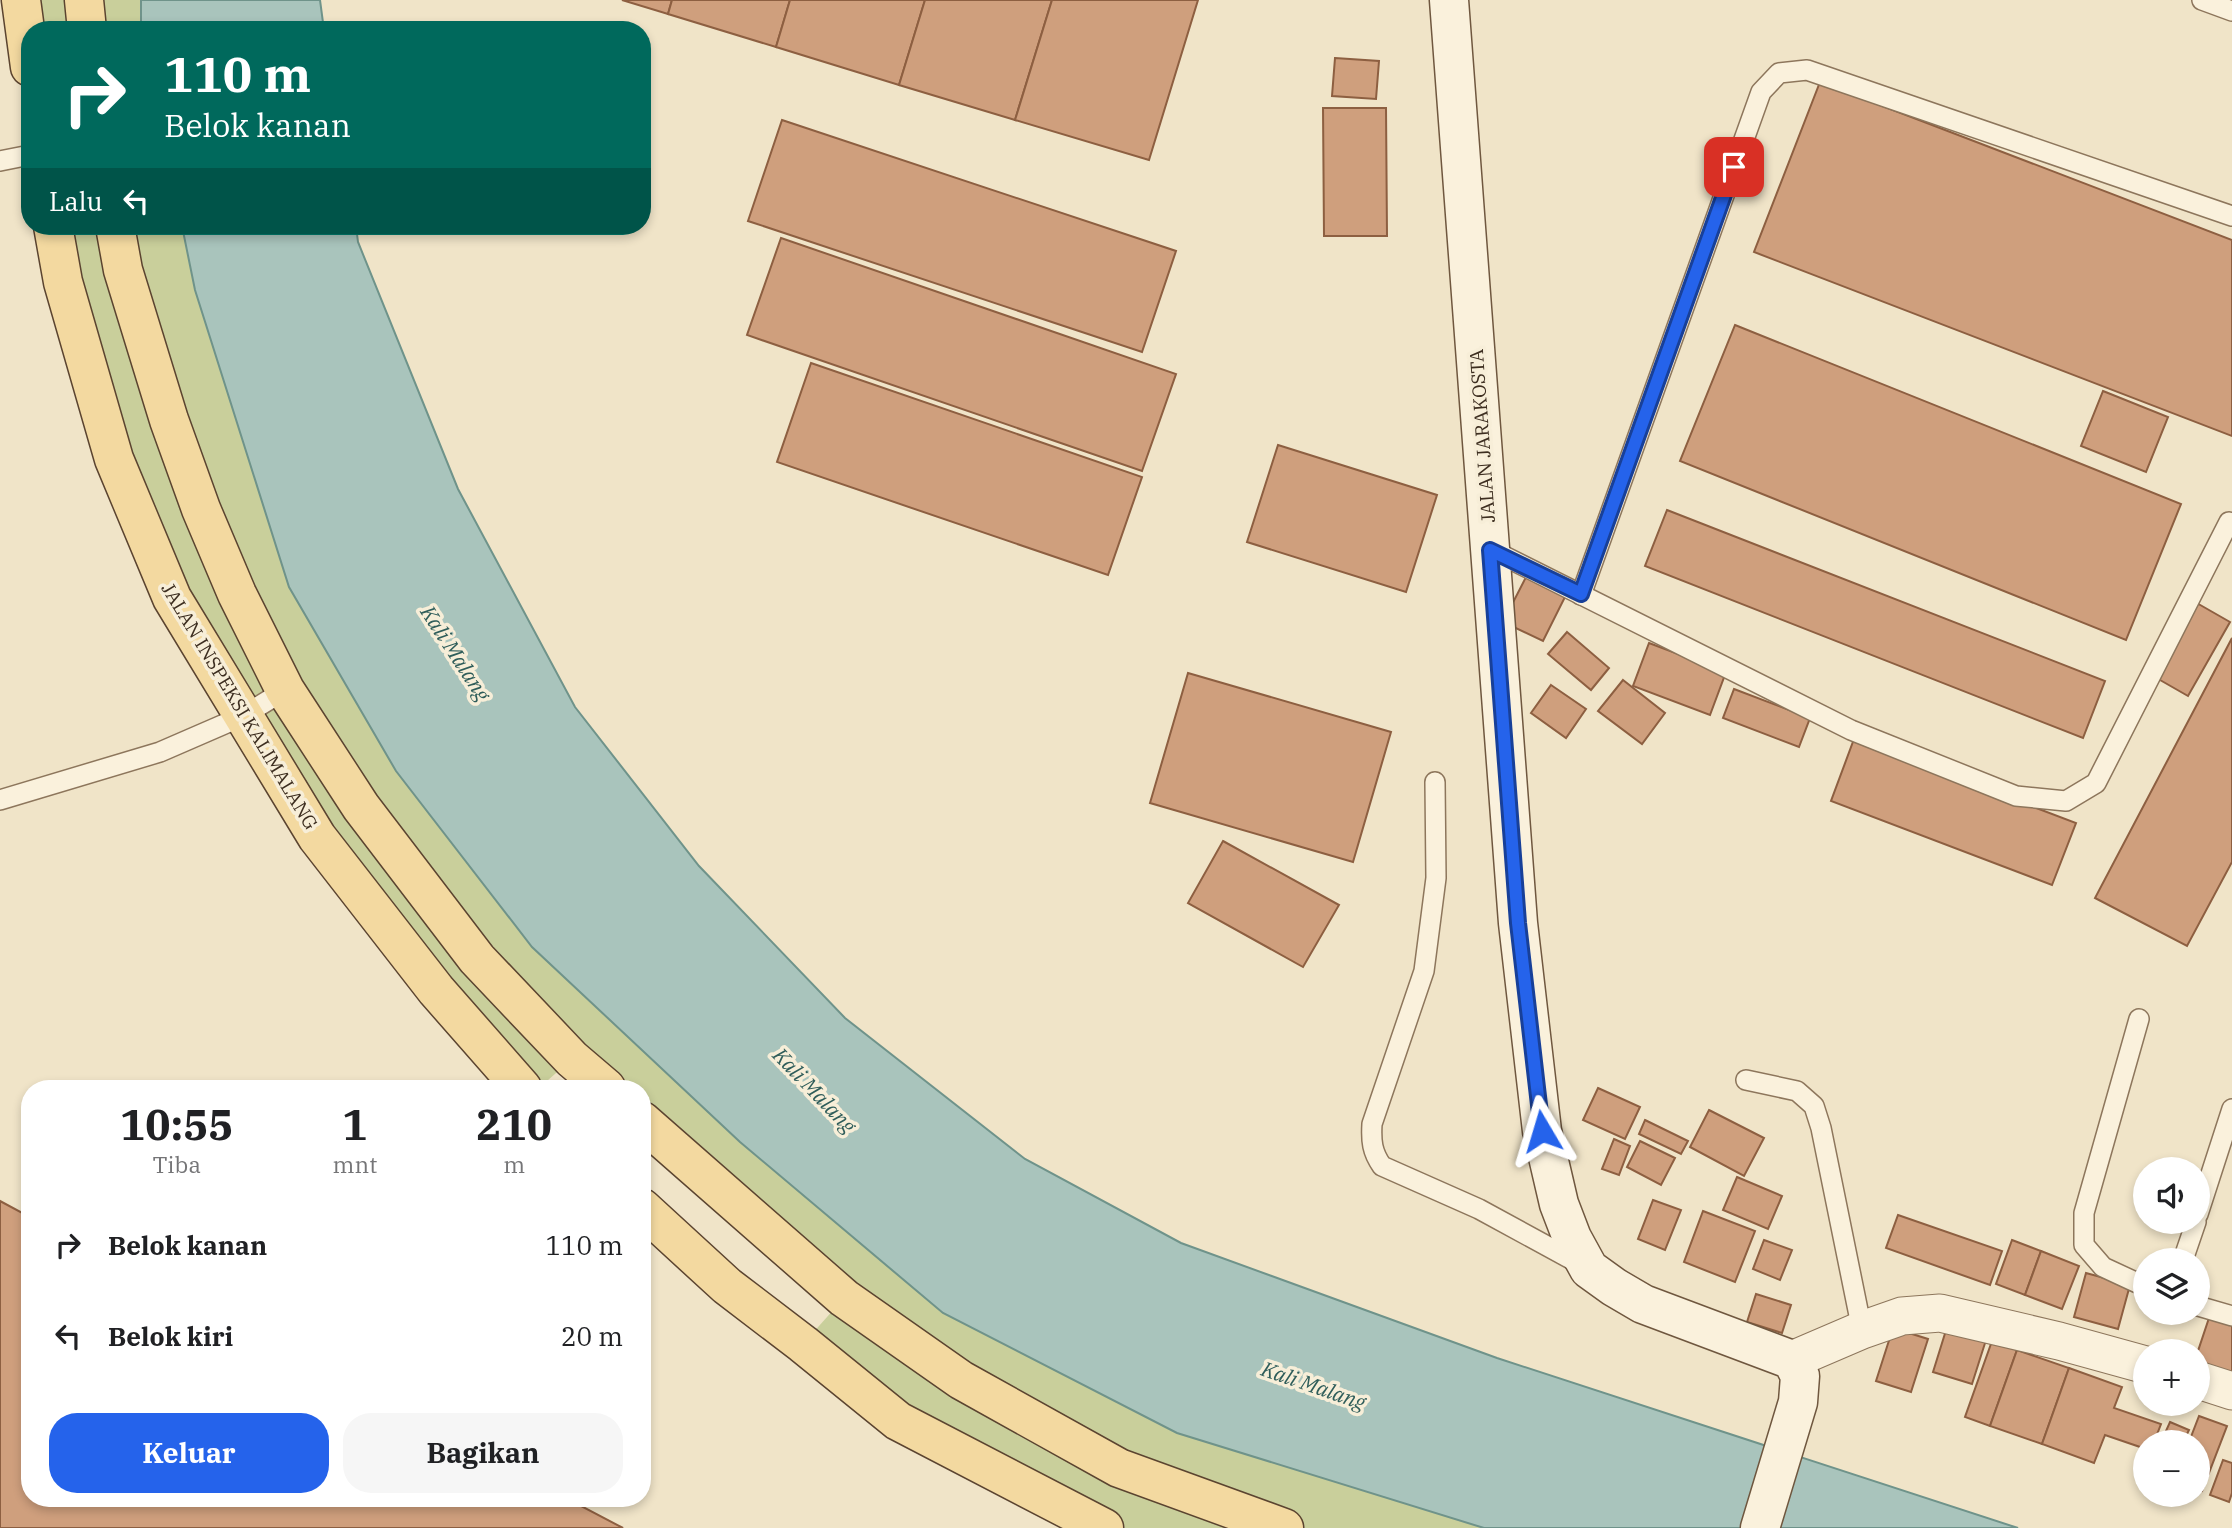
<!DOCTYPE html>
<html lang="id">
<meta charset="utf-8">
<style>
:root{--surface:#fff;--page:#f6f6f6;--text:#202124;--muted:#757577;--accent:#2563eb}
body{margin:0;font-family:"IBM Plex Serif",serif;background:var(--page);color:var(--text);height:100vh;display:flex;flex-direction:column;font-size:26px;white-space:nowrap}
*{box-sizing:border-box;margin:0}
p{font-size:23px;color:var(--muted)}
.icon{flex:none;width:38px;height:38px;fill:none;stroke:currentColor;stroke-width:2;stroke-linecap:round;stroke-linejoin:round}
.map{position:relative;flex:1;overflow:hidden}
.details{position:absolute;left:21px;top:1080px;width:630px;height:427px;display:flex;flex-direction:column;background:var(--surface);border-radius:28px;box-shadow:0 4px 10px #0003}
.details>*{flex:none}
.top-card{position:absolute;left:21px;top:21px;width:630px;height:214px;border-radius:28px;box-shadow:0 4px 10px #0003;background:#00695c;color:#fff;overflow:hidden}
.buttons{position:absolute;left:2133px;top:1157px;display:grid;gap:14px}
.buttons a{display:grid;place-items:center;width:77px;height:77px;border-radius:50%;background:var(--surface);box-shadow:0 4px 10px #0003;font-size:35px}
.pin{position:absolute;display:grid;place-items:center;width:60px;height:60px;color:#fff;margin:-30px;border-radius:14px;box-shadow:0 4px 10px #0006}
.me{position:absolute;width:77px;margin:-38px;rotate:353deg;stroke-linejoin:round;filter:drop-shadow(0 0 5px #0008)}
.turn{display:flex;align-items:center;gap:24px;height:147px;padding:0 28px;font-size:32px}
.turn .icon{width:91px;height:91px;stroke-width:2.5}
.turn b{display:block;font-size:49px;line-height:60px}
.then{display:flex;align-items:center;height:66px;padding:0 28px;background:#0003;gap:14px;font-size:26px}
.eta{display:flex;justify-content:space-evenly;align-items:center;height:119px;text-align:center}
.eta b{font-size:42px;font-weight:700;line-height:49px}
.action{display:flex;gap:14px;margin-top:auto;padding:14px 28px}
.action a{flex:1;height:80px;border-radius:28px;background:var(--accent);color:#fff;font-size:28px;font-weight:700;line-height:80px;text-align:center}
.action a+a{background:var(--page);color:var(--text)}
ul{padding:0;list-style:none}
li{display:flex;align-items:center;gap:21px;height:91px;padding:0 28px}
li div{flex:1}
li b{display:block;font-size:26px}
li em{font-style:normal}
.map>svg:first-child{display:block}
.green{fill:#c9cf9b}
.water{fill:#a9c4bc;stroke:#6f938a;stroke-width:2}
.building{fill:#cf9f7d;stroke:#8d5f41;stroke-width:2}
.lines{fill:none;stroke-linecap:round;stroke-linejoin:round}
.lane-casing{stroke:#8d765c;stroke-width:22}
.street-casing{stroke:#8d765c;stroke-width:39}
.secondary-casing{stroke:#6f573f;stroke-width:41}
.primary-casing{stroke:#5b4430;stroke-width:41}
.lane{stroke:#faf1dc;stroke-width:19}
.street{stroke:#faf1dc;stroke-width:37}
.secondary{stroke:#faf1dc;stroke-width:38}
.primary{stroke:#f3d9a0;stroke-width:38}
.route-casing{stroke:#184099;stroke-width:18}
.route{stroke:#2563eb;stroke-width:12}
.labels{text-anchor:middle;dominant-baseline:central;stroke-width:7;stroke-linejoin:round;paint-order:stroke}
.street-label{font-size:19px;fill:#3d2e20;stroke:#f7eed8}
.water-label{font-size:21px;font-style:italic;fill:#2f5d5a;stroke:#f7eed8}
</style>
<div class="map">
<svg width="2232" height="1528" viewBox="0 0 2232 1528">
<rect width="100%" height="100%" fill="#f0e4c8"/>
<g class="green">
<polygon points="24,0 141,0 141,30 30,30"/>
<polygon points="53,226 182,226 195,290 289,587 740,1142 943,1313 1177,1433 1484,1528 1104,1528 803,1344 843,1299 642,1121 642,1088 606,1088 572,1059 539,1088 317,837 172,598"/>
</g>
<g class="water">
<polygon points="141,0 320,0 324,30 141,30"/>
<polygon points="182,226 356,226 358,242 458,489 575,707 699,866 845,1018 1025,1159 1181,1243 1497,1358 2018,1528 1484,1528 1177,1433 943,1313 740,1142 532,947 396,771 289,587 195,290"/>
</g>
<g class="building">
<polygon points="622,0 672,0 668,14"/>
<polygon points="672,0 790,0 776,47 668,14"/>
<polygon points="790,0 925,0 899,85 776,47"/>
<polygon points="925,0 1052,0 1015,120 899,85"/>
<polygon points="1052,0 1198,0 1149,160 1015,120"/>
<polygon points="1335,58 1379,61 1376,99 1332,96"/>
<polygon points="1820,82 2232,240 2232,436 1754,252"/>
<polygon points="1323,108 1386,108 1387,236 1324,236"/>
<polygon points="782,120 1176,251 1142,352 748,221"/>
<polygon points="781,238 1176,374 1142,471 747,335"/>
<polygon points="1735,325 2181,504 2126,640 1680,461"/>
<polygon points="811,363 1142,477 1108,575 777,462"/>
<polygon points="2103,391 2168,417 2146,472 2081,446"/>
<polygon points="1278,445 1437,495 1406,592 1247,542"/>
<polygon points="1667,510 2105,681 2083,738 1645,566"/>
<polygon points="1526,577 1565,597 1543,641 1503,622"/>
<polygon points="2195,602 2230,622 2188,696 2153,676"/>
<polygon points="1567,632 1609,668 1591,690 1548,654"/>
<polygon points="2232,638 2232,862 2187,946 2095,898"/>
<polygon points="1649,643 1726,672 1710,715 1633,686"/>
<polygon points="1188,673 1391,732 1353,862 1150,803"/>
<polygon points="1623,680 1665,713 1642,744 1598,711"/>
<polygon points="1551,685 1586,709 1566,738 1531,713"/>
<polygon points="1734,689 1810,718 1799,747 1723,718"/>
<polygon points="1854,739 2076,823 2052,885 1831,801"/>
<polygon points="1223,841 1339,905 1303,967 1188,903"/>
<polygon points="1598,1088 1640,1107 1625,1139 1583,1120"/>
<polygon points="1709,1110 1764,1138 1744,1176 1690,1147"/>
<polygon points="1645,1120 1688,1141 1681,1154 1639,1134"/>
<polygon points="1614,1139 1630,1146 1619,1175 1602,1169"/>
<polygon points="1640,1141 1675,1158 1661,1185 1627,1167"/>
<polygon points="1737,1177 1782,1196 1768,1229 1723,1210"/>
<polygon points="1653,1200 1681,1210 1665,1250 1638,1239"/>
<polygon points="0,1201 30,1217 30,1498 566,1498 623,1528 0,1528"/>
<polygon points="1703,1211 1755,1231 1735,1282 1684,1262"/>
<polygon points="1898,1215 2002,1251 1990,1285 1886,1248"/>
<polygon points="1764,1240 1792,1250 1780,1280 1753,1269"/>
<polygon points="2012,1240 2041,1251 2025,1295 1996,1284"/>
<polygon points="2041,1251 2079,1266 2062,1309 2025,1295"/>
<polygon points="2086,1273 2130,1285 2118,1329 2074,1317"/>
<polygon points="1756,1294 1791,1305 1782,1333 1747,1322"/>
<polygon points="2211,1312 2232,1319 2232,1373 2198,1362 2198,1351"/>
<polygon points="1947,1327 1986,1340 1972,1384 1933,1372"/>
<polygon points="1893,1328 1928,1339 1911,1392 1876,1381"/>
<polygon points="1992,1341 2017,1350 1990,1426 1965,1417"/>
<polygon points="2017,1350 2069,1368 2042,1444 1990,1426"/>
<polygon points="2069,1368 2122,1387 2114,1408 2161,1424 2154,1442 2146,1442 2146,1449 2105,1435 2094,1463 2042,1444"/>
<polygon points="2199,1416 2227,1426 2202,1491 2198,1490 2198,1442 2189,1442"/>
<polygon points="2170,1422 2189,1430 2183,1442 2161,1442"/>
<polygon points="2223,1460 2232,1463 2232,1493 2229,1502 2210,1495"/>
</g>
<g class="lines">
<defs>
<g id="lane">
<polyline points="2202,0 2232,11"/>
<polyline points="0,161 30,155"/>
<polyline points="1490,549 1851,730 2016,796 2066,801 2096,783 2229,522"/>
<polyline points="1581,595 1761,92 1779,73 1807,70 2232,216"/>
<path d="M 1435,782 L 1436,878 L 1424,971 L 1372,1124 C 1371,1141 1372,1152 1382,1166 L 1479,1209 L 1580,1264"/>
<polyline points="0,800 160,752 243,716 285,690"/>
<polyline points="2139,1019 2084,1213 2084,1245 2103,1267 2146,1287"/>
<polyline points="1746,1080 1797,1091 1814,1106 1821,1128 1862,1330"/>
<polyline points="2198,1214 2232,1109"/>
<polyline points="2183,1260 2196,1222"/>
<polyline points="2198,1306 2232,1316"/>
</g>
<g id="street">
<polyline points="1792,1360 1862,1330 1902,1316 1940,1313 2059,1341 2146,1365"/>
<polyline points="2198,1380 2232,1391"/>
</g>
<polyline id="secondary" points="1449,0 1518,923 1542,1131 1559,1204 1572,1238 1589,1269 1614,1287 1643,1304 1792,1360 1800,1376 1798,1402 1760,1528"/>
<g id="primary">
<polyline points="21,0 30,67"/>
<polyline points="84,0 87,30"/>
<polyline points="53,226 63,282 114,459 172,598 317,837 436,990 522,1088"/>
<polyline points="115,226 123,270 169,420 201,509 237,594 285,690 361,807 477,959 572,1059 606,1088"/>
<polyline points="642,1121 844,1298 961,1380 1119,1468 1284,1528"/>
<polyline points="642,1208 727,1286 803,1344 898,1421 1104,1528"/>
</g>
</defs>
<use href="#lane" class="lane-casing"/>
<use href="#street" class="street-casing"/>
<use href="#secondary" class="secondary-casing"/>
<use href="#primary" class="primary-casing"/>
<use href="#lane" class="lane"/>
<use href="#street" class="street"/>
<use href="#secondary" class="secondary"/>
<use href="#primary" class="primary"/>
</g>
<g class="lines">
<defs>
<polyline id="route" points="1542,1131 1518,923 1490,550 1581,594 1734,167"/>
</defs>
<use href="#route" class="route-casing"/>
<use href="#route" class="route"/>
</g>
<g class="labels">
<g class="street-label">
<text transform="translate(1482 436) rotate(-94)">JALAN JARAKOSTA</text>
<text transform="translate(240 706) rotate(59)">JALAN INSPEKSI KALIMALANG</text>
</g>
<g class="water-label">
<text transform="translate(456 653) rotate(57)">Kali Malang</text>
<text transform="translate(815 1090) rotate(46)">Kali Malang</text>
<text transform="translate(1314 1385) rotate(19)">Kali Malang</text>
</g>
</g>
</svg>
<div class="buttons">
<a><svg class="icon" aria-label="sound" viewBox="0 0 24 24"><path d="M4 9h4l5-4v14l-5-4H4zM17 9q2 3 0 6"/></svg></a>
<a><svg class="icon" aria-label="layers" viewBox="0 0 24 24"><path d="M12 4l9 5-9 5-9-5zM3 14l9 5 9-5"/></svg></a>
<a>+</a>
<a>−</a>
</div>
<div class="pin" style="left:1734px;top:167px;background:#d93025"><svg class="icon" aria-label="arrive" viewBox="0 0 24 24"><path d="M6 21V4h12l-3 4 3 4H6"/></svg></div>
<svg class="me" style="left:1542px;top:1131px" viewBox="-20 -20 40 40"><path d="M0-17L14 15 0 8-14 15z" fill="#2563eb" stroke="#fff" stroke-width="4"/></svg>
<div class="top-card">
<div class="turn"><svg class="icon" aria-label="right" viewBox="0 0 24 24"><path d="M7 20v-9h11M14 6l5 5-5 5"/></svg><div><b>110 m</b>Belok kanan</div></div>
<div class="then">Lalu<svg class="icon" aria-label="left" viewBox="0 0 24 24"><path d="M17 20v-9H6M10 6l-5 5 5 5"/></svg></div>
</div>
<section class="details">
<div class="eta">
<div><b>10:55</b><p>Tiba</p></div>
<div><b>1</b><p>mnt</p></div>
<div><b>210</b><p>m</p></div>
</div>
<ul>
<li><svg class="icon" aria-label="right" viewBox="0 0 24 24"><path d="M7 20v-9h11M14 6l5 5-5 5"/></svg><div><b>Belok kanan</b></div><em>110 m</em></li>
<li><svg class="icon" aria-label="left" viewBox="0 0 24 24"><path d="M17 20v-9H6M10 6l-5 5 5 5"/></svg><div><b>Belok kiri</b></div><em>20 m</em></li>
</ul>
<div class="action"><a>Keluar</a><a>Bagikan</a></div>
</section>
</div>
